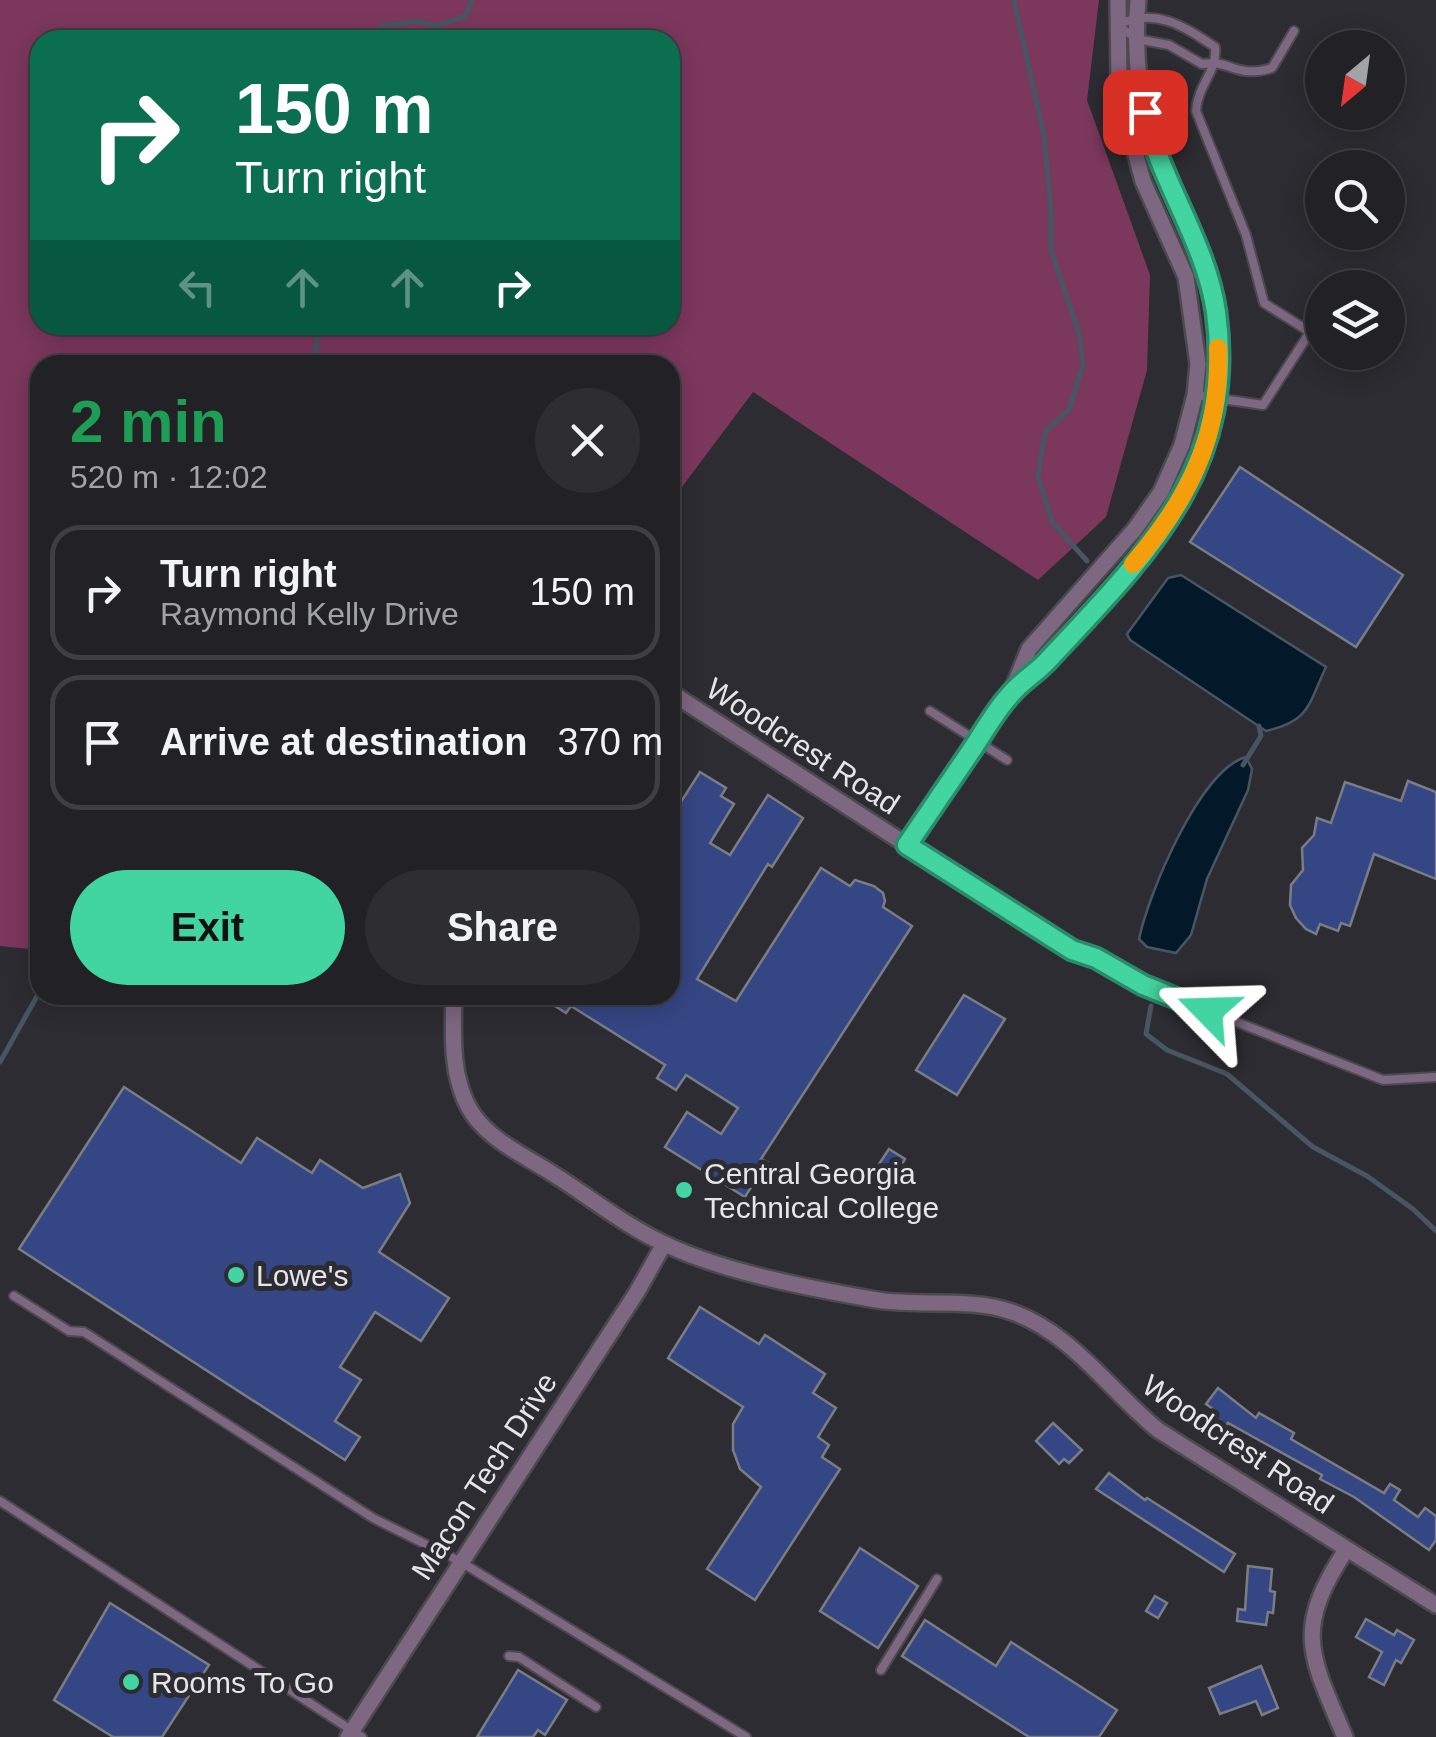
<!DOCTYPE html>
<meta charset="utf-8">
<style>
:root{--surface:#222126;--page:#2e2e32;--text:#f1f3f6;--muted:#a2a3a7;--line:#3f3e43;--accent:#42d4a1}
body{margin:0;font-family:Helvetica,sans-serif;background:var(--page);color:var(--text);height:100vh;display:flex;flex-direction:column;font-size:38px;white-space:nowrap}
*{box-sizing:border-box;margin:0}
p{font-size:32px;color:var(--muted)}
.icon{flex:none;width:55px;height:55px;fill:none;stroke:currentColor;stroke-width:2;stroke-linecap:round;stroke-linejoin:round}
.map{position:relative;flex:1;overflow:hidden}
.panel{position:absolute;left:30px;top:355px;width:650px;height:650px;display:flex;flex-direction:column;background:var(--surface);border-radius:30px;box-shadow:0 5px 25px #0003,0 0 0 2px var(--line)}
.panel>*{flex:none}
.hud{position:absolute;left:30px;top:30px;width:650px;height:305px;border-radius:30px;box-shadow:0 5px 25px #0003,0 0 0 2px var(--line);background:#0b6e4f;color:#fff;overflow:hidden}
.needle{width:65px;rotate:209deg}
.controls{position:absolute;left:1305px;top:30px;display:grid;gap:20px}
.controls a{display:grid;place-items:center;width:100px;height:100px;border-radius:50%;background:var(--surface);box-shadow:0 5px 25px #0003,0 0 0 2px var(--line);font-size:50px}
.pin{position:absolute;display:grid;place-items:center;width:85px;height:85px;color:#fff;margin:-42px;border-radius:20px;box-shadow:0 5px 15px #0006}
.me{position:absolute;width:110px;margin:-55px;rotate:292deg;stroke-linejoin:round;filter:drop-shadow(0 0 8px #0008)}
.turn{display:flex;align-items:center;gap:35px;height:210px;padding:0 40px;font-size:45px}
.turn .icon{width:130px;height:130px;stroke-width:2.5}
.turn b{display:block;font-size:70px;line-height:85px}
.lanes{display:flex;align-items:center;height:95px;padding:0 40px;background:#0003;justify-content:center;gap:50px;direction:ltr}
.lanes .off{opacity:.35}
.round{display:grid;place-items:center;flex:none;width:105px;height:105px;border-radius:52px;background:var(--page)}
.head{display:flex;align-items:center;justify-content:space-between;height:170px;padding:0 40px}
h1{font-size:60px;font-weight:700;line-height:75px;color:#1e9e55}
.primary-button{display:flex;gap:20px;margin-top:auto;padding:20px 40px}
.primary-button a{flex:1;height:115px;border-radius:60px;background:var(--accent);color:#111;font-size:40px;font-weight:700;line-height:115px;text-align:center}
.primary-button a+a{background:var(--page);color:var(--text)}
ul{padding:0;list-style:none}
li{display:flex;align-items:center;gap:30px;height:135px;margin:0 20px 15px;padding:0 20px;border:5px solid var(--line);border-radius:30px}
li div{flex:1}
li b{display:block;font-size:38px}
li em{font-style:normal}
.map>svg:first-child{display:block}
.forest{fill:#7c375d;fill-rule:evenodd}
.water{fill:#031828;stroke:#475662;stroke-width:2.5}
.lines{fill:none;stroke-linecap:round;stroke-linejoin:round}
.stream{stroke:#475662;stroke-width:5}
.building{fill:#354684;stroke:#7a7d84;stroke-width:2.5}
.lane-casing{stroke:#4b4a4f;stroke-width:12}
.street-casing{stroke:#4b4a4f;stroke-width:20}
.lane{stroke:#7e6781;stroke-width:8}
.street{stroke:#7e6781;stroke-width:15}
.route-casing{stroke:#2b8a69;stroke-width:25}
.route{stroke:#42d4a1;stroke-width:18}
.slow{stroke:#f59e0b;stroke-width:18}
.poi-dot{fill:#42d4a1;stroke:#2d2c32;stroke-width:4}
.labels{text-anchor:middle;dominant-baseline:central;stroke-width:10;stroke-linejoin:round;paint-order:stroke}
.street-label{font-size:30px;fill:#e6e5ea;stroke:#2d2c32}
.poi-label{font-size:30px;fill:#e6e5ea;stroke:#2d2c32;text-anchor:start}
</style>
<div class="map">
<svg width="1436" height="1737" viewBox="0 0 1436 1737">
<rect width="100%" height="100%" fill="#2d2c32"/>
<path class="forest" d="M 0,0 L 1099,0 L 1087,100 L 1150,275 L 1147,370 L 1106,517 L 1038,580 L 753,392 L 670,503 L 670,365 L 40,365 L 40,950 L 0,946 ZM 40,40 L 670,40 L 670,325 L 40,325 Z"/>
<g class="water">
<path d="M 1181,575 L 1326,667 C 1308,705 1310,721 1266,731 L 1130,640 L 1127,634 L 1168,578 Z"/>
<path d="M 1246,757 L 1252,769 L 1248,790 L 1207,879 L 1191,935 L 1176,953 L 1147,947 L 1139,939 C 1148,895 1200,769 1246,757 Z"/>
</g>
<g class="lines">
<g class="stream">
<polyline points="1014,0 1044,136 1051,211 1051,250 1079,333 1083,364 1069,410 1045,432 1038,475 1052,522 1087,561"/>
<polyline points="367,40 382,26 418,21 435,26 465,17 472,0"/>
<polyline points="314,365 319,325"/>
<polyline points="1243,765 1261,736 1259,726"/>
<polyline points="1151,1006 1146,1034 1167,1050 1227,1074 1313,1147 1367,1176 1413,1209 1436,1231"/>
<polyline points="0,1062 40,991"/>
</g>
</g>
<g class="building">
<polygon points="1240,467 1403,575 1356,647 1190,542"/>
<polygon points="700,772 726,788 721,796 734,804 710,843 730,855 768,795 803,818 772,867 768,864 697,979 736,1001 821,868 850,886 855,880 874,886 883,893 885,901 883,907 912,926 761,1159 767,1162 745,1197 665,1147 687,1112 721,1134 738,1108 686,1075 676,1090 657,1078 665,1065 571,1006 566,1013 538,995 670,995 670,819"/>
<polygon points="1408,781 1436,792 1436,879 1374,854 1350,926 1341,923 1338,931 1320,924 1316,934 1306,929 1296,918 1290,905 1291,885 1303,870 1302,848 1314,835 1317,818 1331,823 1345,782 1401,801"/>
<polygon points="964,995 1005,1019 957,1095 916,1070"/>
<polygon points="124,1087 241,1163 257,1138 312,1173 320,1160 363,1188 400,1174 410,1203 379,1252 449,1298 421,1341 375,1312 340,1367 361,1380 335,1421 360,1437 345,1460 19,1249"/>
<polygon points="889,1149 905,1159 895,1177 877,1167"/>
<polygon points="700,1307 759,1344 765,1335 825,1374 813,1393 836,1408 818,1437 829,1445 822,1457 840,1469 755,1600 707,1569 761,1487 740,1469 733,1450 733,1424 743,1407 668,1358"/>
<polygon points="1218,1388 1256,1418 1259,1413 1294,1433 1291,1439 1384,1493 1390,1484 1400,1490 1394,1500 1418,1517 1425,1508 1436,1516 1436,1540 1429,1550 1354,1497 1320,1479 1322,1475 1228,1423 1226,1426 1210,1414 1213,1409 1206,1404"/>
<polygon points="1053,1423 1082,1450 1069,1463 1064,1459 1059,1464 1036,1441"/>
<polygon points="1109,1473 1145,1500 1147,1498 1235,1554 1224,1572 1096,1489"/>
<polygon points="860,1548 918,1586 878,1648 820,1611"/>
<polygon points="1248,1566 1272,1569 1270,1591 1275,1592 1273,1613 1268,1612 1266,1625 1237,1621 1238,1609 1245,1610"/>
<polygon points="1155,1596 1167,1603 1158,1618 1146,1611"/>
<polygon points="110,1603 209,1665 162,1737 113,1737 54,1700"/>
<polygon points="1366,1619 1394,1635 1397,1630 1414,1640 1401,1663 1396,1660 1384,1685 1369,1677 1382,1652 1356,1637"/>
<polygon points="925,1620 996,1666 1011,1642 1117,1710 1099,1737 1029,1737 902,1656"/>
<polygon points="1261,1666 1278,1708 1262,1715 1256,1701 1220,1714 1209,1688"/>
<polygon points="518,1670 567,1700 545,1735 538,1730 533,1737 477,1737"/>
</g>
<g class="lines">
<defs>
<g id="lane">
<path d="M 1195,395 L 1263,405 L 1310,332 L 1264,303 L 1246,235 L 1196,111 C 1197,86 1218,71 1215,47 C 1182,25 1155,7 1117,25 L 1137,39 L 1169,45 L 1202,64 C 1231,59 1235,79 1272,68 L 1294,31"/>
<polyline points="930,711 1007,760"/>
<polyline points="907,845 1071,950 1096,958 1143,985 1383,1080 1436,1077"/>
<polyline points="14,1296 69,1331 84,1332 373,1518 461,1562 746,1737"/>
<polyline points="0,1501 362,1737"/>
<polyline points="509,1656 519,1657 596,1707"/>
<polyline points="881,1670 937,1579"/>
</g>
<g id="street">
<path d="M 1118,0 L 1119,80 L 1125,114 L 1143,181 L 1186,277 L 1198,364 L 1195,395 L 1182,445 L 1161,492 L 1135,529 L 1029,649 L 1011,693 C 1046,663 1076,630 1106,595 C 1129,569 1156,543 1174,513 C 1218,442 1234,350 1205,271 C 1192,235 1174,201 1160,165 C 1140,115 1133,54 1138,0"/>
<polyline points="670,692 907,845 1011,693"/>
<path d="M 454,995 C 453,1033 450,1079 472,1113 C 490,1140 523,1155 550,1172 C 587,1195 625,1226 665,1244 C 723,1272 813,1289 877,1300 C 921,1307 969,1297 1012,1312 C 1072,1333 1110,1391 1158,1430 L 1436,1605"/>
<polyline points="348,1737 637,1292 664,1244"/>
<path d="M 1345,1737 C 1310,1655 1293,1630 1346,1550"/>
</g>
</defs>
<use href="#lane" class="lane-casing"/>
<use href="#street" class="street-casing"/>
<use href="#lane" class="lane"/>
<use href="#street" class="street"/>
</g>
<g class="lines">
<defs>
<path id="route" d="M 1145,112 C 1160,182 1206,242 1216,312 C 1237,468 1147,554 1049,659 C 1038,672 1021,681 1010,695 C 995,711 984,732 971,751 C 950,782 928,814 907,845 L 1072,950 L 1096,958 L 1143,985 L 1208,1011"/>
</defs>
<use href="#route" class="route-casing"/>
<use href="#route" class="route"/>
<path class="slow" d="M 1133,564 C 1189,499 1221,436 1218,348"/>
</g>
<g class="poi-dot">
<circle cx="684" cy="1190" r="10"/>
<circle cx="236" cy="1275" r="10"/>
<circle cx="131" cy="1682" r="10"/>
</g>
<g class="labels">
<g class="street-label">
<text transform="translate(803 746) rotate(33)">Woodcrest Road</text>
<text transform="translate(1238 1444) rotate(34)">Woodcrest Road</text>
<text transform="translate(484 1476) rotate(-57)">Macon Tech Drive</text>
</g>
<g class="poi-label">
<text x="704" y="1173">Central Georgia<tspan x="704" dy="34">Technical College</tspan></text>
<text x="256" y="1275">Lowe's</text>
<text x="151" y="1682">Rooms To Go</text>
</g>
</g>
</svg>
<div class="controls">
<a><svg class="needle" viewBox="-14 -14 28 28"><path d="M0-13l5 13h-10z" fill="#e53935"/><path d="M0 13l5-13h-10z" fill="#a2a3a7"/></svg></a>
<a><svg class="icon" aria-label="search" viewBox="0 0 24 24"><circle cx="10" cy="10" r="6"/><path d="M15 15l6 6"/></svg></a>
<a><svg class="icon" aria-label="layers" viewBox="0 0 24 24"><path d="M12 4l9 5-9 5-9-5zM3 14l9 5 9-5"/></svg></a>
</div>
<div class="pin" style="left:1145px;top:112px;background:#d93025"><svg class="icon" aria-label="arrive" viewBox="0 0 24 24"><path d="M6 21V4h12l-3 4 3 4H6"/></svg></div>
<svg class="me" style="left:1208px;top:1011px" viewBox="-20 -20 40 40"><path d="M0-17L14 15 0 8-14 15z" fill="#42d4a1" stroke="#fff" stroke-width="4"/></svg>
<div class="hud">
<div class="turn"><svg class="icon" aria-label="right" viewBox="0 0 24 24"><path d="M7 20v-9h11M14 6l5 5-5 5"/></svg><div><b>150 m</b>Turn right</div></div>
<div class="lanes"><svg class="icon off" aria-label="left" viewBox="0 0 24 24"><path d="M17 20v-9H6M10 6l-5 5 5 5"/></svg><svg class="icon off" aria-label="ahead" viewBox="0 0 24 24"><path d="M12 20V5M6 11l6-6 6 6"/></svg><svg class="icon off" aria-label="ahead" viewBox="0 0 24 24"><path d="M12 20V5M6 11l6-6 6 6"/></svg><svg class="icon" aria-label="right" viewBox="0 0 24 24"><path d="M7 20v-9h11M14 6l5 5-5 5"/></svg></div>
</div>
<section class="panel">
<div class="head"><div><h1>2 min</h1><p>520 m · 12:02</p></div><a class="round"><svg class="icon" aria-label="close" viewBox="0 0 24 24"><path d="M6 6l12 12M18 6L6 18"/></svg></a></div>
<ul>
<li><svg class="icon" aria-label="right" viewBox="0 0 24 24"><path d="M7 20v-9h11M14 6l5 5-5 5"/></svg><div><b>Turn right</b><p>Raymond Kelly Drive</p></div><em>150 m</em></li>
<li><svg class="icon" aria-label="arrive" viewBox="0 0 24 24"><path d="M6 21V4h12l-3 4 3 4H6"/></svg><div><b>Arrive at destination</b></div><em>370 m</em></li>
</ul>
<div class="primary-button"><a>Exit</a><a>Share</a></div>
</section>
</div>
